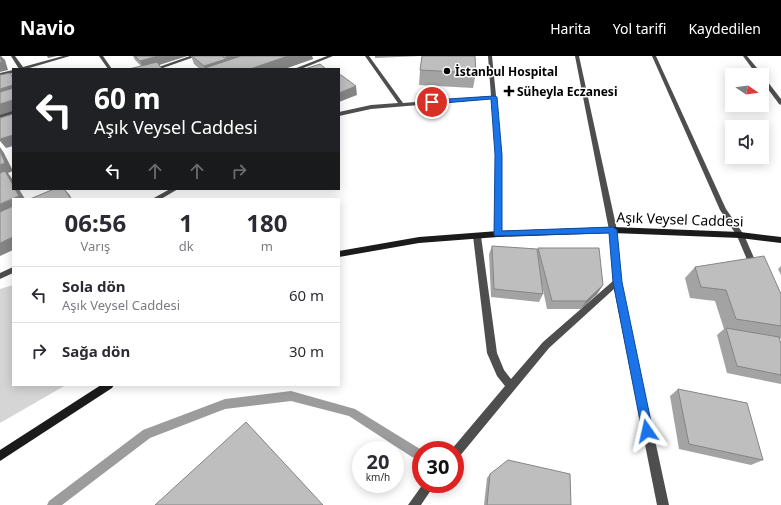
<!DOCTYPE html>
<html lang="tr">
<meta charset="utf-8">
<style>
:root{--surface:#fff;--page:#f7f7f7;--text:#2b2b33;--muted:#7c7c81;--line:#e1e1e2;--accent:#000}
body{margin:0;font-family:"Noto Sans",sans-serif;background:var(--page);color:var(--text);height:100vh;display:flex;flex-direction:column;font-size:15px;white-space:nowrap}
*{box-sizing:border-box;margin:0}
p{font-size:13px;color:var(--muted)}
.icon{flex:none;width:22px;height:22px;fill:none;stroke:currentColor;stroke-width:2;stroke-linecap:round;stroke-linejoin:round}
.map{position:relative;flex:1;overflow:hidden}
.sheet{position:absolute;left:12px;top:142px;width:328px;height:188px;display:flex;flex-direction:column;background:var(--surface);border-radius:0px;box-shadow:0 2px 10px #0003}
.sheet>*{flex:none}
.guide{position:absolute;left:12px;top:12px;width:328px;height:122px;border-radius:0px;box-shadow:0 2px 10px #0003;background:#202124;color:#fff;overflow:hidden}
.needle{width:26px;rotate:103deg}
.fabs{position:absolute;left:725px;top:12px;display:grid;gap:8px}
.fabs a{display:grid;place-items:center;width:44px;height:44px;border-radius:0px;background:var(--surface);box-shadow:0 2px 10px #0003;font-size:20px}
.speed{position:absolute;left:352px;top:385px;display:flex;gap:8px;font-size:20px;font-weight:700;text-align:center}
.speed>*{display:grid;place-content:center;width:52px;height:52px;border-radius:50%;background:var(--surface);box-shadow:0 2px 10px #0003;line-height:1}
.speed small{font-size:10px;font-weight:400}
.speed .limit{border:6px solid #d22;background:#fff;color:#111}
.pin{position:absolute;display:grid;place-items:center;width:34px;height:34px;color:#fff;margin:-17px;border:2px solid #fff;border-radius:50%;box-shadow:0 1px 4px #0007}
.me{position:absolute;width:44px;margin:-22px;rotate:349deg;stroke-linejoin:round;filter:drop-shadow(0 0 3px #0008)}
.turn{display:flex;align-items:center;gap:14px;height:84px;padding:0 16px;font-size:18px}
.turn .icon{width:52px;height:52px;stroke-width:2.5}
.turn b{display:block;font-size:28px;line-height:34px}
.lanes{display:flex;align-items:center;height:38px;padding:0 16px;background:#0003;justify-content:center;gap:20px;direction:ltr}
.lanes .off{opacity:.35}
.eta{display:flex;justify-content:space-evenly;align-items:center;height:68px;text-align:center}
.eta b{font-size:24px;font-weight:700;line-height:28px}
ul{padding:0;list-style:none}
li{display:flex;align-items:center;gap:12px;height:56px;padding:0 16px;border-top:1px solid var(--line)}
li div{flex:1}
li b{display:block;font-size:15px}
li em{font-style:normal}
header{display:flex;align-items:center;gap:24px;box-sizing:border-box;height:56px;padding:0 20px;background:var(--accent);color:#fff}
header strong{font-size:19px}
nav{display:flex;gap:22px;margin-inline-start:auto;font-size:14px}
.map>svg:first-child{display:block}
.green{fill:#d5d5d5}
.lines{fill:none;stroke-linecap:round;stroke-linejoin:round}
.stream{fill:#9c9c9c;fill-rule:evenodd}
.minor{fill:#4e4e4e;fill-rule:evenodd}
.secondary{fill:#1b1b1b;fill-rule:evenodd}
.wall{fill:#a3a3a3}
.shaded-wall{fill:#858585}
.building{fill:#bebebe;stroke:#858585}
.route{fill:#1a73e8;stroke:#114b97}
.poi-dot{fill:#000;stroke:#fff;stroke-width:1.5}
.labels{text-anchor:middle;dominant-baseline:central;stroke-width:3;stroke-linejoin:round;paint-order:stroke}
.far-poi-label{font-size:12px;font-weight:bold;fill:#000;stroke:#fff;text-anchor:start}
.street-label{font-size:14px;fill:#000;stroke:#fff}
</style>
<header>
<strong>Navio</strong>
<nav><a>Harita</a><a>Yol tarifi</a><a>Kaydedilen</a></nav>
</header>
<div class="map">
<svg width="781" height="449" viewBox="0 0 781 449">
<rect width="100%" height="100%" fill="#fff"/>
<polygon class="green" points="13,229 13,329 66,329 0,367 0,233"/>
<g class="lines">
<polygon class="stream" points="291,335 355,353 420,393 421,398 420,401 416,402 412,401 349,360 291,345 225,353 150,382 62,449 47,449 49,445 143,374 225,343"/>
<g class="minor">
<polygon points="11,0 15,0 23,11 63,0 70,0 26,13 19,13"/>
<polygon points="99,0 103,0 112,13 108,13"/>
<polygon points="190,0 197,0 160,13 153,13"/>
<polygon points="327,0 333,0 301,13 294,13"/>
<polygon points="365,0 369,0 403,47 491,40 488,0 492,0 502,99 502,178 501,180 495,180 494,178 496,99 491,43 371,53 339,60 339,56 371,49 398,47"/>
<polygon points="575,0 579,0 617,174 621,226 669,449 657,449 614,233 549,292 459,401 455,402 455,394 451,394 505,330 497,320 487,297 473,180 474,178 480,178 481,180 497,297 504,314 511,323 543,286 613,225 609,174"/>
<polygon points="652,0 656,0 726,153 744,179 758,211 757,213 751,213 737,180 720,154"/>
<polygon points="743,0 747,0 762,18 762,20 757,19"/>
<polygon points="13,14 13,17 0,20 0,17"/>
<polygon points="762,20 764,21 781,43 781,49 779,48 762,25"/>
<polygon points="13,54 13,58 0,62 0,58"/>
<polygon points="170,133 178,133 161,143 152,143"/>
<polygon points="13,211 13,217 0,223 0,217"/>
<polygon points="423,428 435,428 421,449 408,449"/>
</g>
<g class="secondary">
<polygon points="613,171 740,176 781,181 781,187 740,182 613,177 498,181 419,187 339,201 339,195 419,181 498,175"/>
<polygon points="101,329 114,329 112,332 0,405 0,394"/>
</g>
</g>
<g class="wall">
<polygon points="133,0 187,0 159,9 141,10 135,4"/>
<polygon points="191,0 312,0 313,3 284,13 200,13 194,8"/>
<polygon points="375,0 475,0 476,17 473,32 419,29 420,14 422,0 375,2"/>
<polygon points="492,190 537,194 538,192 603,229 597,238 581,253 547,253 542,229 543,238 539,246 491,241 489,198"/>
<polygon points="781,210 781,219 778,213"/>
<polygon points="695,211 781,238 781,283 779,282 781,288 781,328 727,317 717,279 724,273 715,245 690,242 685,222"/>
<polygon points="678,333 763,404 751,409 679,393 670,340"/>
<polygon points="490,418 571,449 484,449 487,422"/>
</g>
<g class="shaded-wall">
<polygon points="0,0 1,0 5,4 8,14 0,16"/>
<polygon points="47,0 57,0 48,2"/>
<polygon points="158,0 187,0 146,13 144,13 140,5"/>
<polygon points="227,0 255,0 228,9 226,1"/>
<polygon points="288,0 312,0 313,3 284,13 250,13"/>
<polygon points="226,3 229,11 205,13 204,10"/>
<polygon points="13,29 13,40 0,44 0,33"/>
<polygon points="356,30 357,39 339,46 339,37"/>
<polygon points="13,44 13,55 0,59 0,48"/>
<polygon points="13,79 13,90 6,92 0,85 0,83"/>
<polygon points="0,91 4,97 13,115 8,117 13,124 13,129 0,120"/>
<polygon points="15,133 19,133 25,143 13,143"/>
<polygon points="64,133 69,138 72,143 71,143"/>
<polygon points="13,143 13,159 0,165 0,148"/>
<polygon points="13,181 13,194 0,200 0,187"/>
<polygon points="603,229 597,238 581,253 586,245"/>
</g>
<g class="building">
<polygon points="0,0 2,6 0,7"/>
<polygon points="135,0 158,0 140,5"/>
<polygon points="192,0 222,0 226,3 204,10"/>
<polygon points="241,0 288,0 250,13 202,13"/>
<polygon points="422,0 475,0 476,17 420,14"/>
<polygon points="157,6 162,13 129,13"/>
<polygon points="320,8 326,13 305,13"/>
<polygon points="10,17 13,22 13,29 0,33 0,19"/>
<polygon points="339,19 341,19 356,30 339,37"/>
<polygon points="13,32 13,44 0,48 0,36"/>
<polygon points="13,58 13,79 0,83 0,62"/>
<polygon points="0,95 5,107 0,109"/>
<polygon points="5,115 13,129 13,133 15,133 19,140 0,148 0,117"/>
<polygon points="54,133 64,133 71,143 30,143"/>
<polygon points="13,150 13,181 0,187 0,156"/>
<polygon points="492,190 537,193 543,238 494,233"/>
<polygon points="538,192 599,192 603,229 586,245 552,245"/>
<polygon points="764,200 781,238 781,270 736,263 726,234 701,231 695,211"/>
<polygon points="726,272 779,281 781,288 781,319 737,310"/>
<polygon points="678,333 747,347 763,404 689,388"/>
<polygon points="246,366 323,449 155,449"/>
<polygon points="508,404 570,418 571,449 487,449 490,418"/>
</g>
<polygon class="route" points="494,40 497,41 502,99 502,175 613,171 617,174 622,226 653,375 652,379 647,381 643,379 642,375 613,226 609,177 495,180 494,178 495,99 491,43 432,48 429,46 432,44"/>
<g class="poi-dot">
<circle cx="447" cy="15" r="4"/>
<path d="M507 29h4v4h4v4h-4v4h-4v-4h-4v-4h4z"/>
</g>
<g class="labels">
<g class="far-poi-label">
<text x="455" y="15">İstanbul Hospital</text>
<text x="517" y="35">Süheyla Eczanesi</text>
</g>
<g class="street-label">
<text transform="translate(680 163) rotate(2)">Aşık Veysel Caddesi</text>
</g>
</g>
</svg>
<div class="fabs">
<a><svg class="needle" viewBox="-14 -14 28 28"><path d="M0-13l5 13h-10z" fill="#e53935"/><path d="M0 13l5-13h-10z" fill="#7c7c81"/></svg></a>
<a><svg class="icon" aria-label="sound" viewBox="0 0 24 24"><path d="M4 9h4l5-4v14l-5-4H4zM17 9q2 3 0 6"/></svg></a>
</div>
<div class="speed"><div>20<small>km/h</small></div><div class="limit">30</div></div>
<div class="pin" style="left:432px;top:46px;background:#d93025"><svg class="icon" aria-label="arrive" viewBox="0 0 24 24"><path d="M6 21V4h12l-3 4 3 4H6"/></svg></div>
<svg class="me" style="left:647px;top:375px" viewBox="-20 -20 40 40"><path d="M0-17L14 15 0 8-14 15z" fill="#1a73e8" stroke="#fff" stroke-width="4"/></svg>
<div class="guide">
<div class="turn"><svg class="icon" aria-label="left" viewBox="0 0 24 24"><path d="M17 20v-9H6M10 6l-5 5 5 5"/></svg><div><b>60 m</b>Aşık Veysel Caddesi</div></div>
<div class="lanes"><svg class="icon" aria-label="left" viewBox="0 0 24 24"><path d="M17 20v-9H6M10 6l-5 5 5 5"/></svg><svg class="icon off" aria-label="ahead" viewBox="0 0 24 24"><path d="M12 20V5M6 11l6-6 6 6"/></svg><svg class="icon off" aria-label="ahead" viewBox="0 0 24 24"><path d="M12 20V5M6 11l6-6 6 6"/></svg><svg class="icon off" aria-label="right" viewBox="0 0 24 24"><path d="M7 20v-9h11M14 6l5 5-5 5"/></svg></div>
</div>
<section class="sheet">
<div class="eta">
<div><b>06:56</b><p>Varış</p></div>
<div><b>1</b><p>dk</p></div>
<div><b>180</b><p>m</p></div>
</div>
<ul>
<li><svg class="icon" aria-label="left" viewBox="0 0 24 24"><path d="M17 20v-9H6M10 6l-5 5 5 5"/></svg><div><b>Sola dön</b><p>Aşık Veysel Caddesi</p></div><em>60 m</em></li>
<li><svg class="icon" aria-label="right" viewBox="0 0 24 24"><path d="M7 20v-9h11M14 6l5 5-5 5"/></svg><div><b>Sağa dön</b></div><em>30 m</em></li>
</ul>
</section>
</div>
